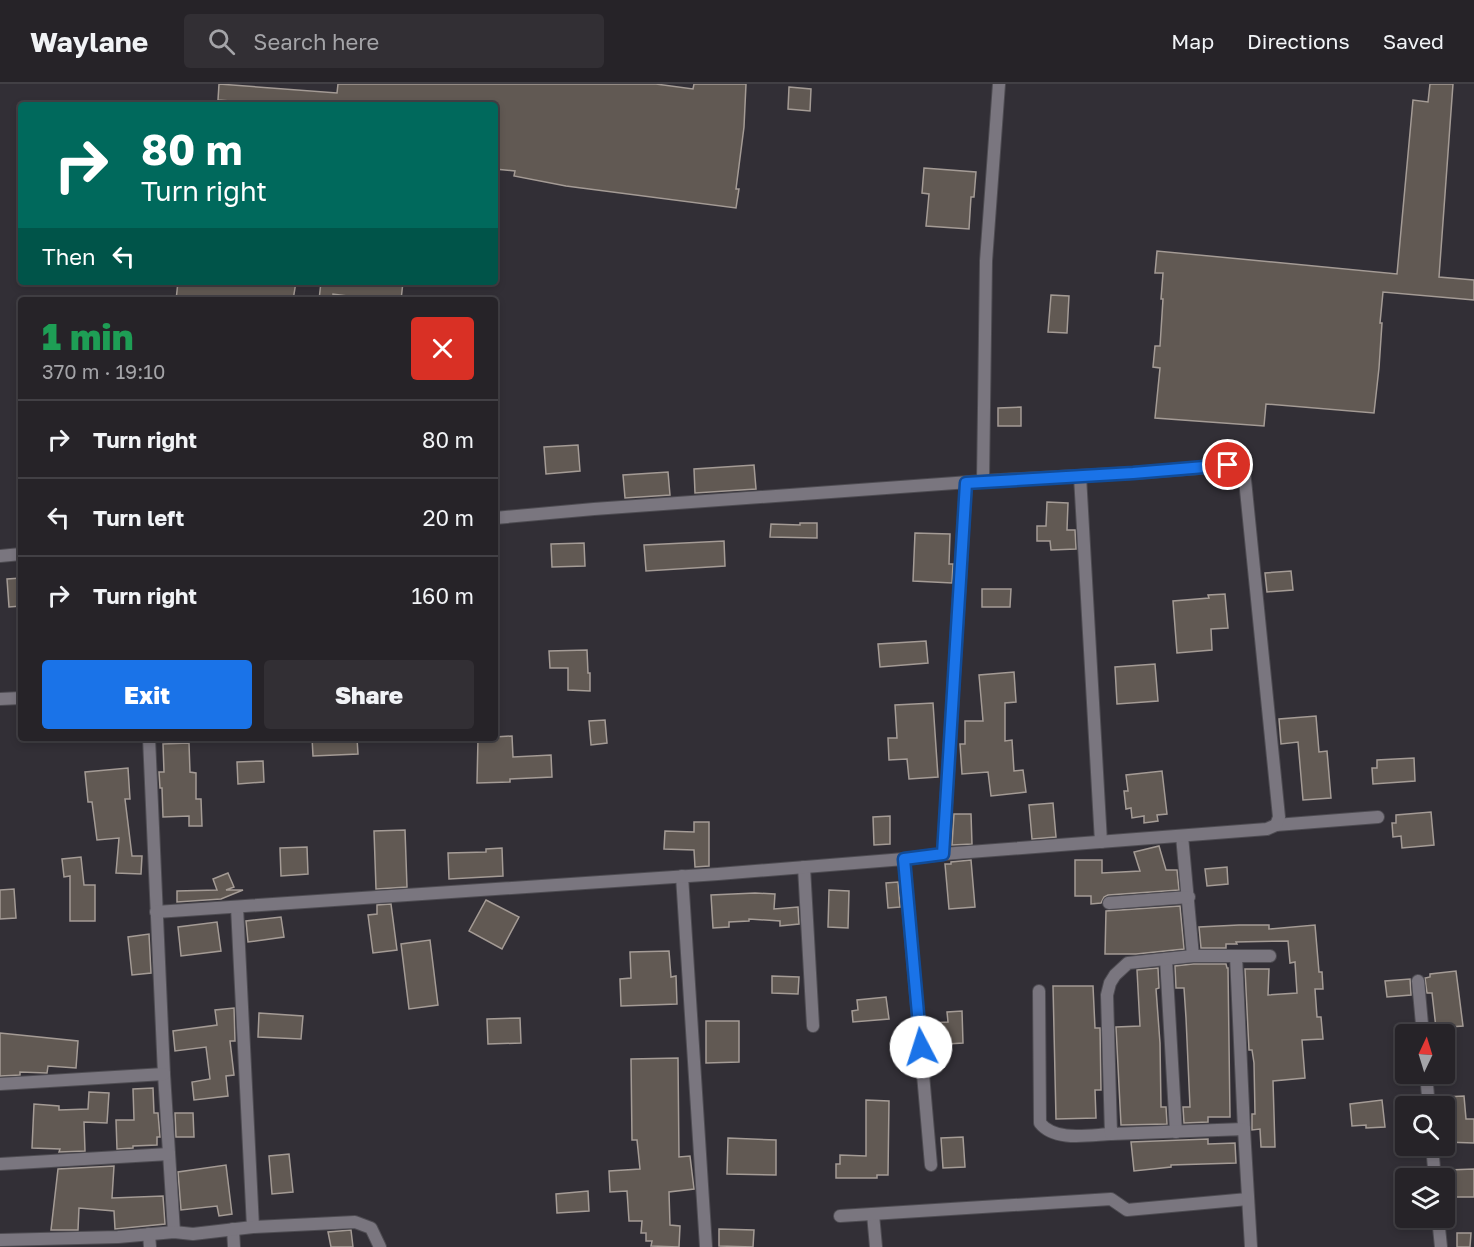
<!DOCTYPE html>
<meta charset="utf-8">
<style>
:root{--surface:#262328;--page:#322f34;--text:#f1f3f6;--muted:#a4a4a8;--line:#424045;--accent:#1a73e8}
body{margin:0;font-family:"Golos Text",sans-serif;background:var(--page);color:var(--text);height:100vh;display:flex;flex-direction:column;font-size:22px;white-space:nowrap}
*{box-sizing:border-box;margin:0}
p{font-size:20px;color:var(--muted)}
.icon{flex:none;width:33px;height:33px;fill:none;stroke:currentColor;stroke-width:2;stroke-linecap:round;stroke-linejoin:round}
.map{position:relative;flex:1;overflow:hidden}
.sheet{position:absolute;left:18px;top:213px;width:480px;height:444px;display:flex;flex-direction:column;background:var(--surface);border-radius:6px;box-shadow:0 3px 9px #0003,0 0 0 2px var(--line)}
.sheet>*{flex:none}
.hud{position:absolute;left:18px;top:18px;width:480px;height:183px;border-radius:6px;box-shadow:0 3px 9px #0003,0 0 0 2px var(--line);background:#00695c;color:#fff;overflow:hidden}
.needle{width:39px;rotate:4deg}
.buttons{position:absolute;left:1395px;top:940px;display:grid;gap:12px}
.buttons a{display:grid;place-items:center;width:60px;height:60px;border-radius:6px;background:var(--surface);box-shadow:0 3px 9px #0003,0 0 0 2px var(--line);font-size:30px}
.pin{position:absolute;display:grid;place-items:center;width:51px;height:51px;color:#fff;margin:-26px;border:3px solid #fff;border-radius:50%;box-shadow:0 2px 6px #0007}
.me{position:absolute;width:66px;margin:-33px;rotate:355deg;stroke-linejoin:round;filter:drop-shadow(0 0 4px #0008)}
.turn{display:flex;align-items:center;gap:21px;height:126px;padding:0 24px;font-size:27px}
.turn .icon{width:78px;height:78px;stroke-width:2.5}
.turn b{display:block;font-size:42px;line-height:51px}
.then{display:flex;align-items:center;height:57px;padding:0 24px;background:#0003;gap:12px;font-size:22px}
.round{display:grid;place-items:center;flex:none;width:63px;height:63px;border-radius:6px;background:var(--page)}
.overview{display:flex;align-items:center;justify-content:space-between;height:102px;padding:0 24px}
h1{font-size:36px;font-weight:800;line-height:45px;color:#1e9e55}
.button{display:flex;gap:12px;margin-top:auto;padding:12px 24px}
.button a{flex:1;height:69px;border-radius:6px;background:var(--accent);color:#fff;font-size:24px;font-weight:800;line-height:69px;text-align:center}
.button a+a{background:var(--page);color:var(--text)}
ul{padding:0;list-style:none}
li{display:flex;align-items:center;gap:18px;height:78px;padding:0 24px;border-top:2px solid var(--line)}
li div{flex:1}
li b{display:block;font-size:22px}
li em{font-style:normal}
header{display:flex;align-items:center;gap:36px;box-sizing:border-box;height:84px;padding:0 30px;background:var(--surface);border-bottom:2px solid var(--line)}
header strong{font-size:28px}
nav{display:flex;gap:33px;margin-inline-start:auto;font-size:21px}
.search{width:420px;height:54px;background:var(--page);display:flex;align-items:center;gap:15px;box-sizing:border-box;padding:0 21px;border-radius:6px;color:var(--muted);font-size:22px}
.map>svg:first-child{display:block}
.building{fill:#615953;stroke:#a49b95;stroke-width:1.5}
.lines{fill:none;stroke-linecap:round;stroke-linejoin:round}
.street-casing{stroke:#4e4c52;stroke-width:14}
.street{stroke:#7a767f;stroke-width:12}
.route-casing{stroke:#114b97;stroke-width:15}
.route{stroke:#1a73e8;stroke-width:10}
</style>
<header>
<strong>Waylane</strong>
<div class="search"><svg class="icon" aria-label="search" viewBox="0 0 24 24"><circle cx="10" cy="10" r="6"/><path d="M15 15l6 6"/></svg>Search here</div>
<nav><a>Map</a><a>Directions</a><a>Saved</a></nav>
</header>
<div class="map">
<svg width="1474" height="1163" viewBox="0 0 1474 1163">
<rect width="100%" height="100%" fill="#322f36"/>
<g class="building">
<polygon points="219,0 337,9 338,0 656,0 693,5 694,0 746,0 744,43 736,105 739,105 736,124 566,102 514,92 515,87 495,85 495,21 282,21 218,16"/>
<polygon points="1430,0 1453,0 1439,193 1474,196 1474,216 1383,208 1380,239 1382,239 1379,284 1374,329 1266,320 1264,342 1155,334 1160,284 1153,283 1155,262 1160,262 1163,215 1161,215 1163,189 1155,189 1157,167 1397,190 1413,16 1428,18"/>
<polygon points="789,3 811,5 810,27 788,25"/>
<polygon points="924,84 976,88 974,113 971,113 969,145 926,142 929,110 922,109"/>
<polygon points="178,198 296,198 293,216 176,216"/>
<polygon points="321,198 403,198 401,216 379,216 333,210 333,216 319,216"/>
<polygon points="1051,211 1069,212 1067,249 1048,248"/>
<polygon points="1021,323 1021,342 998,342 998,324"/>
<polygon points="578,361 580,387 546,390 544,363"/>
<polygon points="754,381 756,405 695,409 694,385"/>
<polygon points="668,388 670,411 625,414 623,391"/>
<polygon points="1047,418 1068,419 1067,446 1075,446 1076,465 1051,466 1050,457 1037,457 1037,442 1046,442"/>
<polygon points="800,439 817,439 817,454 770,453 771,440 800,441"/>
<polygon points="915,449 950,450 949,480 953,480 952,499 913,497"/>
<polygon points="724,457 725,482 646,487 644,461"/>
<polygon points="584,459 585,482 552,483 551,460"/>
<polygon points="1291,487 1293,506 1267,508 1265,489"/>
<polygon points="21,494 21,522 9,523 7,495"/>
<polygon points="982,505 1011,505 1010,523 982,523"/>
<polygon points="1225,510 1228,544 1211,545 1212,566 1177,569 1173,517 1209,514 1208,511"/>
<polygon points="926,557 928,579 880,583 878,560"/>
<polygon points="587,566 588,589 590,589 590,607 568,606 568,584 550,584 549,567"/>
<polygon points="1155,580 1158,617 1117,620 1115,583"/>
<polygon points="1014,588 1016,618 1005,619 1005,657 1012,656 1014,687 1023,686 1026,708 991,712 988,688 962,690 960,660 965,660 965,637 983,637 979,591"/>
<polygon points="933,619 938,693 909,695 907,675 889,676 888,654 897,654 895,621"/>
<polygon points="1316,632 1319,668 1327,667 1331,714 1303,716 1298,658 1281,660 1279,635"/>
<polygon points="605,636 607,659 591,661 589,637"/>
<polygon points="512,652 513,673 551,671 552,693 510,695 510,698 477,699 478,654"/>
<polygon points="312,654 357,654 358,670 313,672"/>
<polygon points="189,659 190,688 196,689 196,715 201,715 202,742 189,742 189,732 163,733 162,704 160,704 159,688 164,688 163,660"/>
<polygon points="1414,674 1415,697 1373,700 1372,684 1377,684 1377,676"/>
<polygon points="263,677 264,698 238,700 237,678"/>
<polygon points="128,684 130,715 125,715 132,772 142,772 141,790 116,789 119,754 97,756 92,718 88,718 85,688"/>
<polygon points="1162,687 1167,730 1157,731 1158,737 1144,739 1144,732 1132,734 1131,724 1126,725 1124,707 1128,707 1126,691"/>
<polygon points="1053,719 1056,753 1032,755 1029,721"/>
<polygon points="1431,728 1434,761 1402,764 1401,752 1393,753 1392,739 1396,739 1396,731"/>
<polygon points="954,730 971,730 972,760 952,761"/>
<polygon points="890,732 890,760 874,761 873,733"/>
<polygon points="694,738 709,738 709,782 695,783 694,766 664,765 665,747 694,748"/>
<polygon points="405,746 407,803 376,805 374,747"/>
<polygon points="1159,762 1166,786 1177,786 1179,806 1108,811 1104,813 1101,819 1091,820 1091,812 1075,812 1075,776 1102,776 1102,789 1140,787 1134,768"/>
<polygon points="307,763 308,790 281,792 280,764"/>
<polygon points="502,764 503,792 449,795 448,769 486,768 486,765"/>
<polygon points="81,773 84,801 95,801 95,837 70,837 70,792 64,793 62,775"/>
<polygon points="971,776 975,823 949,825 945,780 951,780 951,778"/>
<polygon points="1227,783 1228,800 1207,802 1205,785"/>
<polygon points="228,789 234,803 226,806 243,806 221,815 177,818 177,807 217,806 213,795"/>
<polygon points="898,798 900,823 888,824 886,799"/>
<polygon points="14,805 16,834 0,835 0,806"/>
<polygon points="829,806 849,807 848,844 828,843"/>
<polygon points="755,809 775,810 774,825 798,823 799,840 780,842 780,837 749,835 749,837 729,838 729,843 713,844 711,811"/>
<polygon points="486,816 519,833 502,865 469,847"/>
<polygon points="391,820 397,866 373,869 368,831 377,830 377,821"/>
<polygon points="1180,822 1184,865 1136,870 1105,870 1106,827"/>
<polygon points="281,833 284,853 248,858 246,837"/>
<polygon points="217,838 221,867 181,872 178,843"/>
<polygon points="1239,841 1269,841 1269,845 1315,841 1319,888 1322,888 1323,905 1315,905 1317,933 1321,933 1323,955 1302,956 1305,994 1273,997 1275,1063 1261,1063 1260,1045 1252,1046 1252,1030 1255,1030 1254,979 1252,966 1249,966 1245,885 1269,885 1268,911 1297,909 1295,878 1290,879 1288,857 1236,858 1237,860 1226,860 1226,864 1201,864 1199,843"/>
<polygon points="149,850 151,889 132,891 128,853"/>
<polygon points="430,856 438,921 409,925 401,860"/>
<polygon points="669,867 671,893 676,892 677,920 621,922 620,895 631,894 630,868"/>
<polygon points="1193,880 1226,880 1227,884 1228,884 1230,1033 1208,1033 1208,1038 1184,1039 1183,1023 1190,1023 1186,934 1184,904 1176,904 1175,882"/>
<polygon points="1158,884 1159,904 1156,905 1160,959 1161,1023 1166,1023 1167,1040 1121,1041 1116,943 1140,942 1137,886"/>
<polygon points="1456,887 1463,942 1436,944 1432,909 1427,909 1425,894 1430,893 1430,890"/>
<polygon points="772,892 799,893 798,910 772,909"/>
<polygon points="1410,895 1411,911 1387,913 1385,897"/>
<polygon points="1053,902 1093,902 1095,944 1100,944 1101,1006 1095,1006 1096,1034 1056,1035"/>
<polygon points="886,913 889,935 853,938 852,927 858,926 857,916"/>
<polygon points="234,924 235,957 230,957 234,991 226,992 228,1012 194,1016 192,998 210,995 206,963 175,967 173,947 217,941 215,926"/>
<polygon points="962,927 963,959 931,961 929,939 948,938 947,928"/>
<polygon points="259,929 303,932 301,955 258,953"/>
<polygon points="520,934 521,959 488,960 487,935"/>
<polygon points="706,937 739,937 739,978 706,979"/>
<polygon points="0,949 78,957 76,984 48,982 47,989 20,988 20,991 0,992"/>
<polygon points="678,974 679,1073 690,1072 694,1105 669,1108 670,1141 680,1142 679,1163 651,1162 652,1157 646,1157 646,1149 641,1149 642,1137 629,1137 627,1107 610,1108 609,1087 640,1085 637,1056 632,1056 631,975"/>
<polygon points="153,1004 154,1029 158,1029 160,1053 157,1053 157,1061 133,1062 133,1064 117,1065 116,1036 134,1036 133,1005"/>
<polygon points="89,1008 109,1009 107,1039 84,1038 85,1067 59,1068 60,1065 32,1064 34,1020 59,1022 59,1026 88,1025"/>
<polygon points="1464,1012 1466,1035 1474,1035 1474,1059 1444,1058 1444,1013"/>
<polygon points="866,1016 889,1017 888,1091 877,1091 877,1094 836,1094 836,1080 840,1080 840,1071 866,1072"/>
<polygon points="1382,1016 1385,1043 1366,1044 1366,1041 1352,1042 1350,1020"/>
<polygon points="175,1029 193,1029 194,1053 176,1053"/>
<polygon points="963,1053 965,1083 943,1084 941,1054"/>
<polygon points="728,1054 776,1056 776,1091 727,1090"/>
<polygon points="1208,1055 1208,1060 1235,1059 1236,1079 1171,1081 1171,1083 1134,1087 1131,1058"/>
<polygon points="289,1070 293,1108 272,1110 269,1072"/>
<polygon points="226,1081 232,1130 219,1132 217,1122 181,1126 178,1088"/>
<polygon points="114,1082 112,1114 163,1112 165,1140 115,1145 114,1127 79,1124 78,1146 51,1146 58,1085"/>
<polygon points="1474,1085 1474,1113 1449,1113 1448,1086"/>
<polygon points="588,1107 589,1127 557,1129 556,1110"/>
<polygon points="719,1145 754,1146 753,1163 719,1162"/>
<polygon points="351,1146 353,1163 331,1163 328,1148"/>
<polygon points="1457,1149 1471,1149 1470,1163 1457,1163"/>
</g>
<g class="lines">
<defs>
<g id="street">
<polyline points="1080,392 1101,758"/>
<polyline points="983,397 986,177 999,0"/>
<polyline points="0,472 21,470"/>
<polyline points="0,615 21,614"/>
<polyline points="149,654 164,990 174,1148"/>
<polyline points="1276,741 1378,733"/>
<polyline points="1182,752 1193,872"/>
<polyline points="943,770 966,399"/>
<polyline points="904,775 931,1081"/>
<polyline points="804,783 813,942"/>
<polyline points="682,792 706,1163"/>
<polyline points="1109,819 1189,813"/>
<polyline points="237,823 253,1143"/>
<polyline points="156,828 718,790 904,775 943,770 1267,745 1276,741 1279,733 1244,386 1238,381 1133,389 983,397 594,425 495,434"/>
<polyline points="1236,872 1244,1045"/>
<polyline points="1166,875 1176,1048"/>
<polyline points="1418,897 1423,951"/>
<path d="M 1039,907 L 1040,1039 C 1055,1058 1089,1051 1111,1050"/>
<polyline points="1426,990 1429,1023"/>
<polyline points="0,1000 164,990"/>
<polyline points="1432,1062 1435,1095"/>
<polyline points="0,1080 169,1070"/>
<polyline points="873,1130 876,1163"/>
<polyline points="840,1132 1111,1115 1127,1126 1248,1115"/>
<polyline points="1438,1134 1441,1163"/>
<polyline points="233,1145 234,1163"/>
<polyline points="149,1150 150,1163"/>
<polyline points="0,1156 118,1153 174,1148 193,1150 253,1143 355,1138 371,1144 380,1163"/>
<polyline points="1251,1163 1244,1045 1111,1050 1107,911 1110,899 1115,891 1128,879 1193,872 1270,872"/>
</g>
</defs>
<use href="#street" class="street-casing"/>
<use href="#street" class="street"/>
</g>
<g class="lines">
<defs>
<polyline id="route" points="921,963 904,775 943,770 966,399 1133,389 1228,381"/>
</defs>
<use href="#route" class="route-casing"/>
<use href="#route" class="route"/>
</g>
</svg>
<div class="buttons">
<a><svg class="needle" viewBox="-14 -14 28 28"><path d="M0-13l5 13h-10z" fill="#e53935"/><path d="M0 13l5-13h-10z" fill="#a4a4a8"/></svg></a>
<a><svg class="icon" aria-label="search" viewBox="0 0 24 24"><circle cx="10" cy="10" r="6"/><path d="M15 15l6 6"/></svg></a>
<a><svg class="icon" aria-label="layers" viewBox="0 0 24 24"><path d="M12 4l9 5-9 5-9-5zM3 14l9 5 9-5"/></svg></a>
</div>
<div class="pin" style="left:1228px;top:381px;background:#d93025"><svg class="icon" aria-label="arrive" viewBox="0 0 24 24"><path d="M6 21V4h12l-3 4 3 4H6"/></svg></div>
<svg class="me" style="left:921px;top:963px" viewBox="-20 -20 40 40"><circle r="19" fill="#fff"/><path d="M0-13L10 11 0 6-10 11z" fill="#1a73e8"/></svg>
<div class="hud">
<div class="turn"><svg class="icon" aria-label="right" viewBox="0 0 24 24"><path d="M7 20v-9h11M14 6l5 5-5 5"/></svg><div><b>80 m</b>Turn right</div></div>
<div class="then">Then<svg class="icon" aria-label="left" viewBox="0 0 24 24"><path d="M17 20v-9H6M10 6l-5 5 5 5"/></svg></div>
</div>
<section class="sheet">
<div class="overview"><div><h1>1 min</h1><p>370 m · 19:10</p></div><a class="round" style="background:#d93025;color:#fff"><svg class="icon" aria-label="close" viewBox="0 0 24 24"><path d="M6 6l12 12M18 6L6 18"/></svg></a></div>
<ul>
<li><svg class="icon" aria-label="right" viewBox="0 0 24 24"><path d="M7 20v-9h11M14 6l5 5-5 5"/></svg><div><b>Turn right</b></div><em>80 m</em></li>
<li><svg class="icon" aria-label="left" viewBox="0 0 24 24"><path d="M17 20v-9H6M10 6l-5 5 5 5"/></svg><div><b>Turn left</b></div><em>20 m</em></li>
<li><svg class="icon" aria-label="right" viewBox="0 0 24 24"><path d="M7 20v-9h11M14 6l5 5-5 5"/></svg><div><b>Turn right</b></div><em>160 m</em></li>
</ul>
<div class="button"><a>Exit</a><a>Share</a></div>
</section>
</div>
